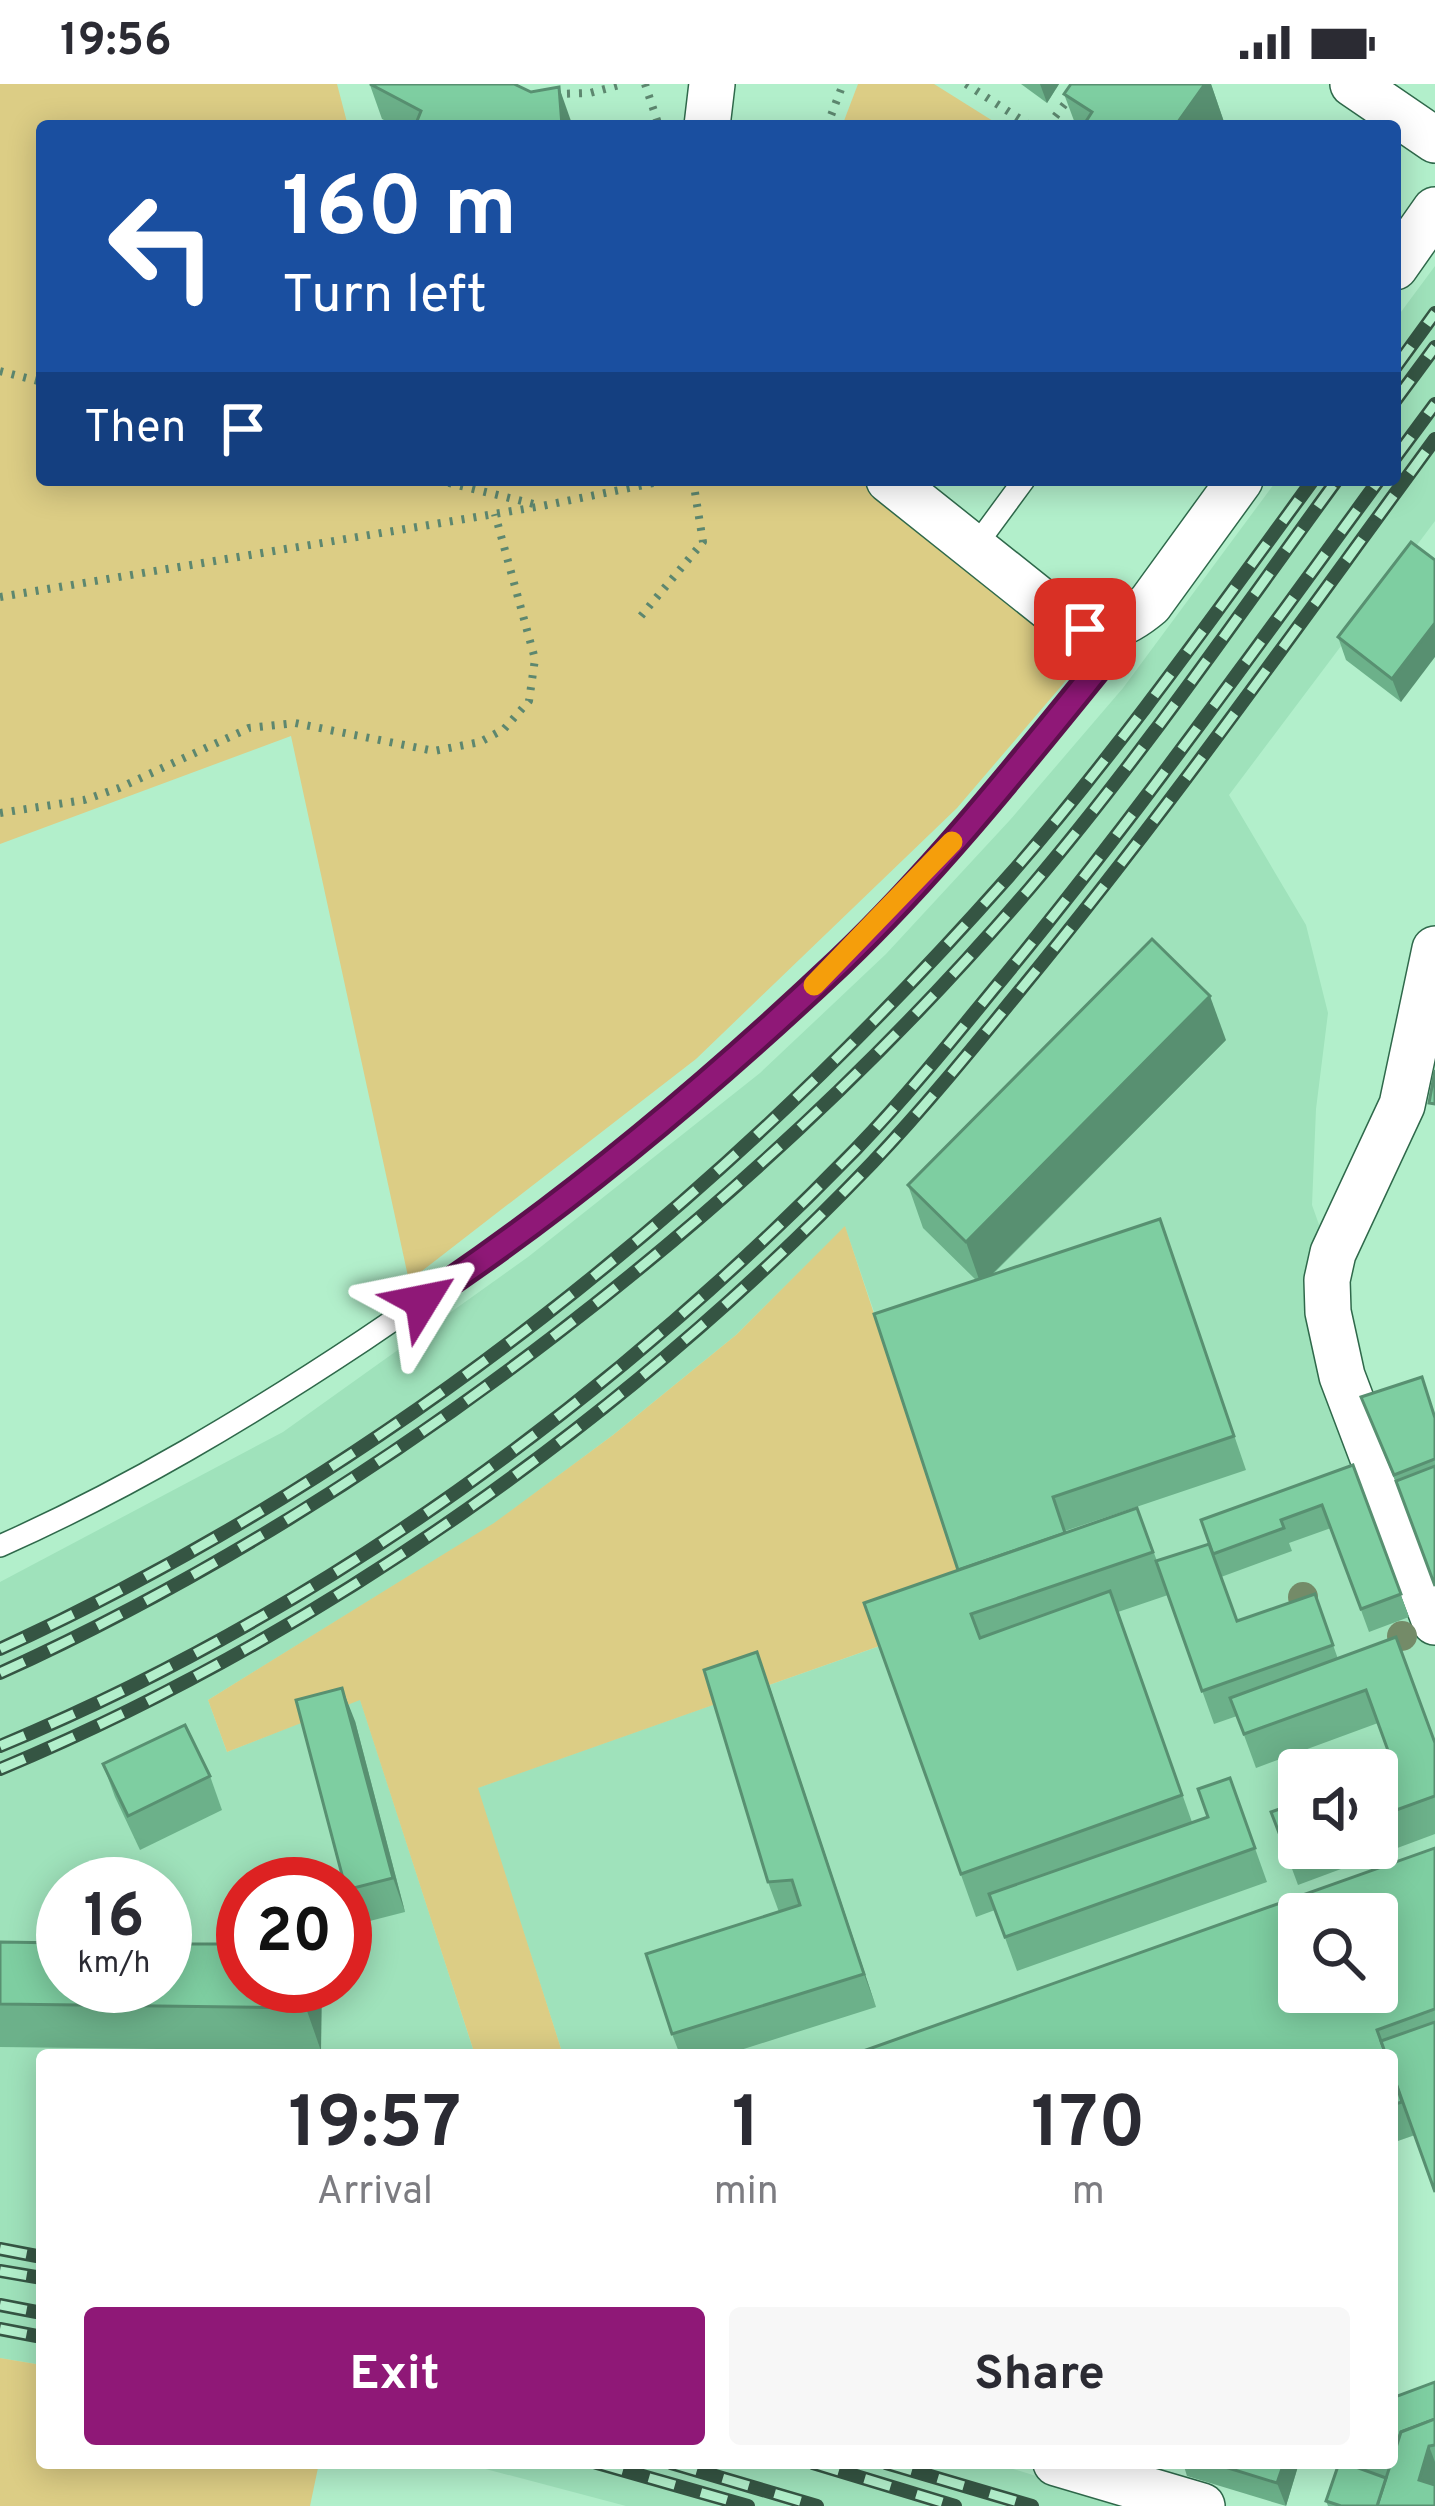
<!DOCTYPE html>
<style>
:root{--surface:#fff;--page:#f7f7f7;--text:#2b2b33;--muted:#7c7c81;--accent:#8f1877}
body{margin:0;font-family:Overpass,sans-serif;background:var(--page);color:var(--text);height:100vh;display:flex;flex-direction:column;font-size:45px;white-space:nowrap}
*{box-sizing:border-box;margin:0}
p{font-size:39px;color:var(--muted)}
.icon{flex:none;width:66px;height:66px;fill:none;stroke:currentColor;stroke-width:2;stroke-linecap:round;stroke-linejoin:round}
.map{position:relative;flex:1;overflow:hidden}
.drawer{position:absolute;left:36px;top:1965px;width:1362px;height:420px;display:flex;flex-direction:column;background:var(--surface);border-radius:12px;box-shadow:0 6px 30px #0003}
.drawer>*{flex:none}
.hud{position:absolute;left:36px;top:36px;width:1365px;height:366px;border-radius:12px;box-shadow:0 6px 30px #0003;background:#1a4fa0;color:#fff;overflow:hidden}
.tools{position:absolute;left:1278px;top:1665px;display:grid;gap:24px}
.tools a{display:grid;place-items:center;width:120px;height:120px;border-radius:12px;background:var(--surface);box-shadow:0 6px 30px #0003;font-size:60px}
.speed{position:absolute;left:36px;top:1773px;display:flex;gap:24px;font-size:60px;font-weight:700;text-align:center}
.speed>*{display:grid;place-content:center;width:156px;height:156px;border-radius:50%;background:var(--surface);box-shadow:0 6px 30px #0003;line-height:1}
.speed small{font-size:30px;font-weight:400}
.speed .limit{border:18px solid #d22;background:#fff;color:#111}
.pin{position:absolute;display:grid;place-items:center;width:102px;height:102px;color:#fff;margin:-51px;border-radius:24px;box-shadow:0 6px 18px #0006}
.me{position:absolute;width:132px;margin:-66px;rotate:55deg;stroke-linejoin:round;filter:drop-shadow(0 0 9px #0008)}
.turn{display:flex;align-items:center;gap:42px;height:252px;padding:0 48px;font-size:54px}
.turn .icon{width:156px;height:156px;stroke-width:2.5}
.turn b{display:block;font-size:84px;line-height:102px}
.then{display:flex;align-items:center;height:114px;padding:0 48px;background:#0003;gap:24px;font-size:45px}
.eta{display:flex;justify-content:space-evenly;align-items:center;height:204px;text-align:center}
.eta b{font-size:72px;font-weight:700;line-height:84px}
.cta{display:flex;gap:24px;margin-top:auto;padding:24px 48px}
.cta a{flex:1;height:138px;border-radius:12px;background:var(--accent);color:#fff;font-size:48px;font-weight:700;line-height:138px;text-align:center}
.cta a+a{background:var(--page);color:var(--text)}
.status{display:flex;justify-content:space-between;align-items:center;height:84px;padding:0 60px;background:var(--surface);direction:ltr}
.status svg{height:33px;fill:currentColor}
.map>svg:first-child{display:block}
.built{fill:#9fe2bb;fill-rule:evenodd}
.green{fill:#dccd85}
.lines{fill:none;stroke-linecap:round;stroke-linejoin:round}
.lane-casing{stroke:#2f694b;stroke-width:24}
.street-casing{stroke:#2f694b;stroke-width:48}
.path{stroke:#5d876f;stroke-width:8;stroke-dasharray:3 9;stroke-linecap:butt}
.lane{stroke:#fff;stroke-width:21}
.street{stroke:#fff;stroke-width:45}
.rail-casing{stroke:#355543;stroke-width:14}
.rail{stroke:#b2efcb;stroke-width:9;stroke-dasharray:27;stroke-linecap:butt}
.tree{fill:#748b68}
.wall{fill:#6cb18a}
.shaded-wall{fill:#589071}
.building{fill:#7ecea1;stroke:#589071;stroke-width:3;fill-rule:evenodd}
.route-casing{stroke:#5d104d;stroke-width:30}
.route{stroke:#8f1877;stroke-width:21}
.slow{stroke:#f59e0b;stroke-width:21}
</style>
<div class="status"><b>19:56</b><svg viewBox="0 0 49 12"><path d="M0 12V9h3v3zM5 12V6h3v6zM10 12V3h3v9zM15 12V0h3v12zM26 1h20v11H26zM47 4h2v5h-2z"/></svg></div>
<div class="map">
<svg width="1435" height="2422" viewBox="0 0 1435 2422">
<rect width="100%" height="100%" fill="#b2efcb"/>
<g class="built">
<path d="M 1435,182 L 1435,437 L 1229,711 L 1306,841 L 1328,929 L 1316,1025 L 1312,1121 L 1328,1166 L 1328,1261 L 1435,1401 L 1435,2044 L 1392,2059 L 1392,1971 L 563,1971 L 477,1704 L 880,1562 L 886,1263 L 845,1143 L 736,1251 L 613,1351 L 495,1439 L 208,1616 L 227,1668 L 360,1615 L 475,1971 L 42,1971 L 42,2281 L 0,2274 L 0,1498 L 283,1348 L 528,1173 L 760,989 L 886,870 L 1010,736 L 1123,604 L 1277,396 L 1395,396 L 1395,236 ZM 1299,1686 L 1377,1686 L 1377,1764 L 1299,1764 ZM 63,1800 L 165,1800 L 165,1902 L 63,1902 ZM 243,1800 L 345,1800 L 345,1902 L 243,1902 ZM 1299,1830 L 1377,1830 L 1377,1908 L 1299,1908 Z"/>
<polygon points="463,2379 994,2379 1133,2422 626,2422"/>
</g>
<g class="green">
<polygon points="0,0 337,0 348,42 42,42 42,396 865,396 1087,572 957,724 696,975 409,1197 291,652 0,760"/>
<polygon points="858,0 934,0 1001,42 842,42"/>
<polygon points="845,1142 973,1529 478,1704 563,1971 475,1971 360,1616 227,1668 208,1616 494,1439 613,1351 736,1251"/>
<polygon points="0,2274 42,2281 42,2379 319,2379 310,2422 0,2422"/>
</g>
<g class="lines">
<defs>
<g id="lane">
<polyline points="974,464 1024,396"/>
<path d="M 0,1462 C 128,1405 248,1333 364,1256 C 533,1143 694,1018 841,877 C 934,786 1017,684 1099,583 L 1107,562 L 1107,545"/>
</g>
<g id="street">
<polyline points="1353,0 1435,56"/>
<polyline points="707,42 712,0"/>
<polyline points="1395,183 1435,126"/>
<path d="M 889,396 L 1067,538 C 1100,552 1124,542 1150,520 L 1240,396"/>
<polyline points="1435,865 1402,1021 1333,1169 1327,1196 1328,1228 1342,1292 1435,1538"/>
<polyline points="1056,2379 1202,2422"/>
</g>
</defs>
<use href="#lane" class="lane-casing"/>
<use href="#street" class="street-casing"/>
<g class="path">
<polyline points="645,0 659,42"/>
<polyline points="966,0 1031,42"/>
<polyline points="555,10 590,9 623,0"/>
<polyline points="827,42 843,0"/>
<polyline points="1048,42 1080,0"/>
<polyline points="0,287 42,298"/>
<polyline points="437,396 534,420"/>
<polyline points="0,513 542,422 668,396"/>
<polyline points="641,532 703,458 693,396"/>
<polyline points="0,729 84,716 119,704 249,644 295,639 434,667 480,658 504,645 529,617 535,575 495,430"/>
</g>
<use href="#lane" class="lane"/>
<use href="#street" class="street"/>
<defs>
<g id="rail">
<polyline points="1395,284 1435,229"/>
<polyline points="1395,317 1435,263"/>
<polyline points="1395,374 1435,320"/>
<path d="M 0,1565 C 389,1387 727,1111 1009,792 C 1118,667 1215,530 1313,396"/>
<path d="M 0,1589 C 381,1416 758,1121 1030,804 C 1140,675 1237,533 1337,396"/>
<path d="M 0,1662 C 321,1529 614,1314 856,1065 C 904,1015 949,960 993,906 C 1129,742 1253,568 1379,396"/>
<path d="M 0,1685 C 322,1551 630,1331 872,1079 C 924,1024 973,964 1021,905 C 1167,728 1299,540 1435,355"/>
<polyline points="0,2165 42,2173"/>
<polyline points="0,2187 42,2194"/>
<polyline points="0,2221 42,2229"/>
<polyline points="0,2245 42,2253"/>
<polyline points="597,2379 748,2422"/>
<polyline points="671,2379 817,2422"/>
<polyline points="813,2379 955,2422"/>
<polyline points="886,2379 1032,2422"/>
</g>
</defs>
<use href="#rail" class="rail-casing"/>
<use href="#rail" class="rail"/>
</g>
<g class="tree">
<circle cx="1303" cy="1513" r="15"/>
<circle cx="1402" cy="1552" r="15"/>
</g>
<g class="wall">
<polygon points="1021,0 1059,0 1047,19"/>
<polygon points="1071,0 1211,0 1224,38 1221,42 1076,42 1064,10"/>
<polygon points="370,1 531,8 559,3 571,42 396,42 382,35"/>
<polygon points="1435,476 1401,618 1346,576 1338,553"/>
<polygon points="1226,956 992,1191 1160,1135 1246,1386 1065,1447 1066,1449 1137,1424 1157,1477 1209,1460 1353,1381 1409,1533 1369,1548 1331,1444 1289,1459 1292,1467 1221,1493 1237,1537 1315,1510 1338,1575 1435,1659 1435,1750 1298,1801 1271,1728 1299,1718 1299,1764 1377,1764 1377,1689 1394,1683 1378,1639 1256,1684 1237,1632 1214,1640 1168,1511 1118,1528 1192,1738 1208,1733 1230,1694 1267,1798 1017,1887 995,1826 976,1833 864,1519 958,1486 976,1196 923,1144 908,1101"/>
<polygon points="1361,1313 1435,1330 1435,1502 1402,1414"/>
<polygon points="757,1568 876,1923 725,1971 680,1971 672,1950 779,1828 768,1798"/>
<polygon points="355,1637 405,1828 358,1840 346,1806"/>
<polygon points="103,1680 210,1692 222,1726 140,1766 115,1713"/>
<polygon points="1435,1764 1435,2108 1415,2051 1392,2059 1392,1971 852,1971"/>
<polygon points="0,1858 243,1902 321,1902 321,1967 0,1963"/>
<polygon points="1435,2298 1435,2422 1328,2422 1326,2417 1351,2381 1351,2379 1392,2379 1392,2314"/>
<polygon points="1183,2379 1299,2379 1286,2422 1187,2392"/>
</g>
<g class="shaded-wall">
<polygon points="1040,0 1059,0 1047,19"/>
<polygon points="1205,0 1211,0 1224,38 1221,42 1175,42"/>
<polygon points="559,3 571,37 571,42 562,42"/>
<polygon points="1435,539 1435,573 1401,618 1392,595"/>
<polygon points="1210,912 1226,956 981,1201 966,1158"/>
<polygon points="757,1568 769,1601 876,1923 864,1890"/>
<polygon points="342,1604 355,1637 405,1828 393,1794"/>
<polygon points="306,1902 321,1902 322,1904 321,1967 306,1924"/>
<polygon points="1429,2362 1435,2378 1435,2418 1419,2396"/>
<polygon points="1284,2379 1299,2379 1286,2422 1277,2399"/>
</g>
<g class="building">
<polygon points="370,0 514,0 531,8 559,3 562,42 415,42 421,27"/>
<polygon points="1071,0 1205,0 1175,42 1083,42 1092,28 1064,10"/>
<polygon points="1411,458 1435,476 1435,539 1392,595 1338,553"/>
<polygon points="1152,855 1210,912 966,1158 908,1101"/>
<polygon points="1435,986 1435,1020 1429,1019"/>
<polygon points="1160,1135 1234,1352 1053,1413 1065,1449 958,1486 874,1230"/>
<polygon points="1422,1293 1435,1334 1435,1375 1394,1391 1361,1313"/>
<polygon points="1353,1381 1401,1510 1361,1525 1322,1421 1281,1436 1284,1444 1213,1470 1201,1436"/>
<polygon points="1435,1382 1435,1502 1396,1397"/>
<polygon points="1137,1424 1153,1468 971,1530 980,1554 1110,1507 1182,1711 961,1790 864,1519"/>
<polygon points="1209,1460 1237,1537 1315,1510 1333,1561 1202,1607 1156,1477"/>
<polygon points="1396,1553 1435,1659 1435,1712 1377,1733 1377,1689 1394,1683 1366,1606 1244,1650 1230,1614"/>
<polygon points="757,1568 864,1890 672,1950 646,1870 800,1821 792,1796 768,1798 704,1586"/>
<polygon points="342,1604 393,1794 346,1806 296,1616"/>
<polygon points="185,1641 210,1692 128,1732 103,1680"/>
<polygon points="1230,1694 1255,1764 1005,1853 989,1810 1208,1733 1198,1705"/>
<polygon points="1299,1718 1299,1762 1286,1767 1271,1728"/>
<path d="M 1435,1764 L 1435,1925 L 1377,1946 L 1386,1971 L 852,1971 ZM 1299,1830 L 1377,1830 L 1377,1908 L 1299,1908 Z"/>
<polygon points="0,1858 63,1859 63,1902 165,1902 165,1860 243,1860 243,1902 306,1902 306,1924 0,1920"/>
<polygon points="1435,1938 1435,2108 1392,1988 1392,1971 1386,1971 1381,1957"/>
<polygon points="1392,1988 1402,2018 1392,2021"/>
<polygon points="1435,2298 1435,2335 1401,2348 1397,2361 1392,2348 1392,2314"/>
<polygon points="1435,2335 1435,2361 1429,2362 1419,2396 1435,2401 1435,2422 1377,2422 1401,2348"/>
<polygon points="1212,2379 1284,2379 1277,2399"/>
<polygon points="1339,2379 1345,2379 1386,2394 1377,2422 1341,2422 1326,2417"/>
</g>
<g class="lines">
<defs>
<path id="route" d="M 422,1217 C 571,1118 710,1001 840,878 C 934,788 1017,684 1099,583 L 1108,562 L 1107,545 L 1085,545"/>
</defs>
<use href="#route" class="route-casing"/>
<use href="#route" class="route"/>
<polyline class="slow" points="814,901 952,758"/>
</g>
</svg>
<div class="tools">
<a><svg class="icon" aria-label="sound" viewBox="0 0 24 24"><path d="M4 9h4l5-4v14l-5-4H4zM17 9q2 3 0 6"/></svg></a>
<a><svg class="icon" aria-label="search" viewBox="0 0 24 24"><circle cx="10" cy="10" r="6"/><path d="M15 15l6 6"/></svg></a>
</div>
<div class="speed"><div>16<small>km/h</small></div><div class="limit">20</div></div>
<div class="pin" style="left:1085px;top:545px;background:#d93025"><svg class="icon" aria-label="arrive" viewBox="0 0 24 24"><path d="M6 21V4h12l-3 4 3 4H6"/></svg></div>
<svg class="me" style="left:422px;top:1217px" viewBox="-20 -20 40 40"><path d="M0-17L14 15 0 8-14 15z" fill="#8f1877" stroke="#fff" stroke-width="4"/></svg>
<div class="hud">
<div class="turn"><svg class="icon" aria-label="left" viewBox="0 0 24 24"><path d="M17 20v-9H6M10 6l-5 5 5 5"/></svg><div><b>160 m</b>Turn left</div></div>
<div class="then">Then<svg class="icon" aria-label="arrive" viewBox="0 0 24 24"><path d="M6 21V4h12l-3 4 3 4H6"/></svg></div>
</div>
<section class="drawer">
<div class="eta">
<div><b>19:57</b><p>Arrival</p></div>
<div><b>1</b><p>min</p></div>
<div><b>170</b><p>m</p></div>
</div>
<div class="cta"><a>Exit</a><a>Share</a></div>
</section>
</div>
